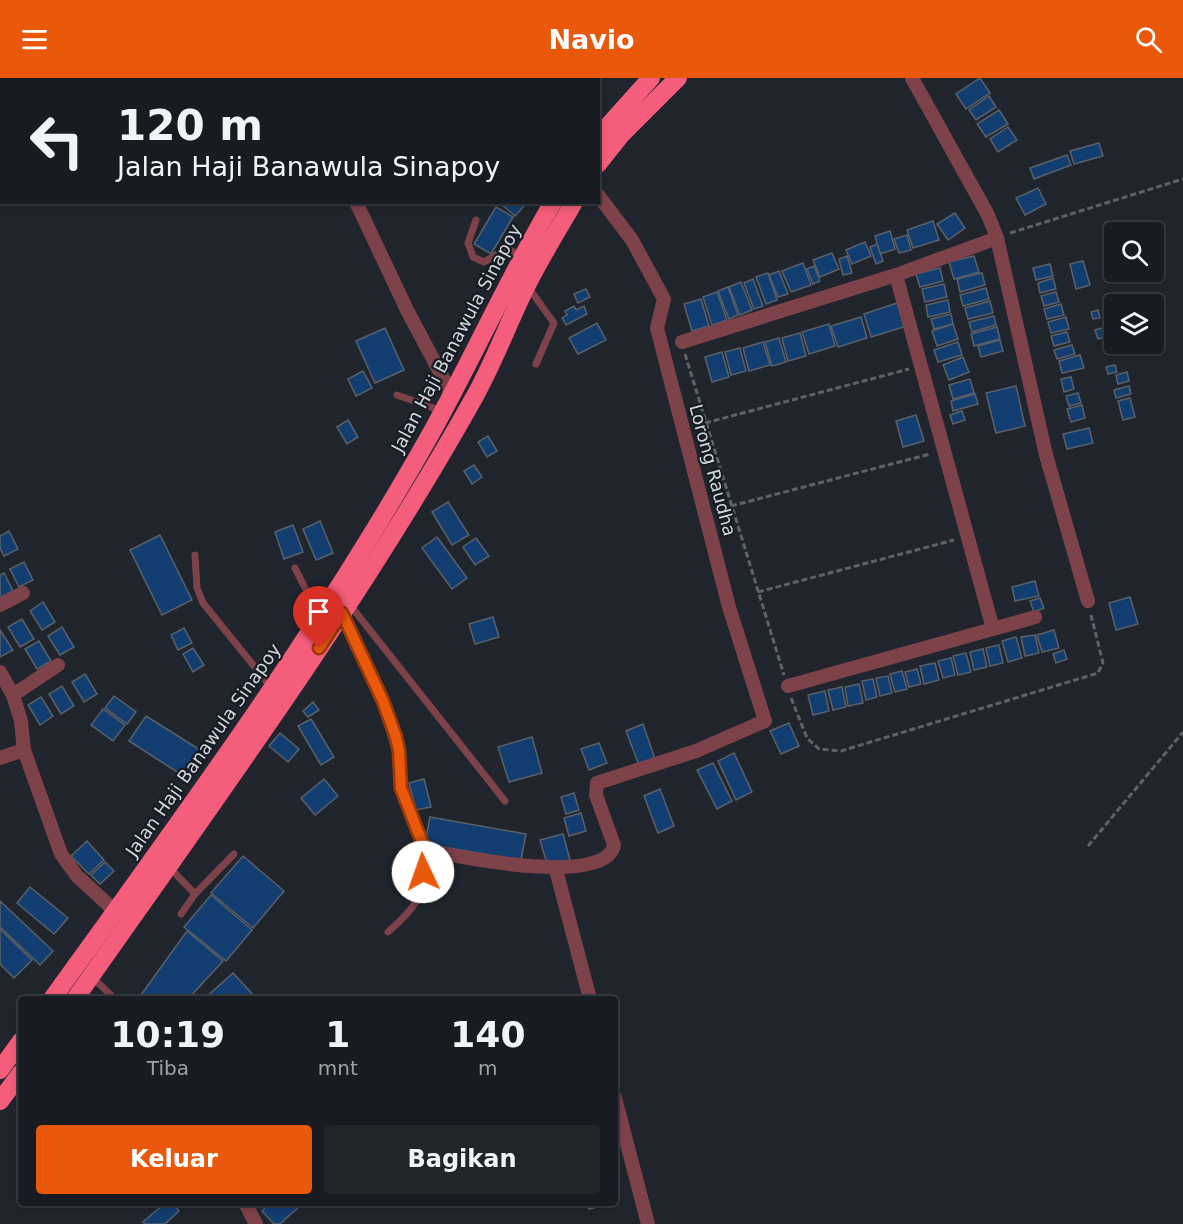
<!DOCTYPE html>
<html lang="id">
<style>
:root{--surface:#181c22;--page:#21252a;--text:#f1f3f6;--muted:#9fa1a5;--line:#363a40;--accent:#ea580c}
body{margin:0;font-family:"DejaVu Sans",sans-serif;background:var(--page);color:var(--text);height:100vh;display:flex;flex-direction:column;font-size:22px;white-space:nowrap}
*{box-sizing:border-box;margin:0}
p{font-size:20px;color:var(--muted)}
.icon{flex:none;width:33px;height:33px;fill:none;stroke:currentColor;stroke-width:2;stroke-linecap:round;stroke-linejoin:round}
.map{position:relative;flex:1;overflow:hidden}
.details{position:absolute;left:18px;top:918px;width:600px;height:210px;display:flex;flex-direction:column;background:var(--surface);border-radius:6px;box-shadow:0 3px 9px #0003,0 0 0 2px var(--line)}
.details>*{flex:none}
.hud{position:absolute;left:0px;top:0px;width:600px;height:126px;box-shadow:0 3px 9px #0003,0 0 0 2px var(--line);background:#181c22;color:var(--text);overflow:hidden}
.fabs{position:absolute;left:1104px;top:144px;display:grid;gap:12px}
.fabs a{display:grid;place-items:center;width:60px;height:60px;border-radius:6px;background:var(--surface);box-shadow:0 3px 9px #0003,0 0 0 2px var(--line);font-size:30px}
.pin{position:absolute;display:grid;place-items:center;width:51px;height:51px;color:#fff;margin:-62px -26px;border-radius:50% 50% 50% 0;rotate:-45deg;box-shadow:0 0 6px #0007}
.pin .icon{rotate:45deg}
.me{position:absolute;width:66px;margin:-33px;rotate:357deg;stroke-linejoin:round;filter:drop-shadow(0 0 4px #0008)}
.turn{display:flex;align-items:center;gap:21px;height:126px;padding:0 18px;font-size:27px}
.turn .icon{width:78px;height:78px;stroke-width:2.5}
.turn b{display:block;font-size:42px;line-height:51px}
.eta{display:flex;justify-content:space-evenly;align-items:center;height:102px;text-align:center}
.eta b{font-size:36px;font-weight:800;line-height:42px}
.primary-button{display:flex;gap:12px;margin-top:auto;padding:12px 18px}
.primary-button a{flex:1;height:69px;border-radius:6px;background:var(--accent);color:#fff;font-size:24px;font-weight:800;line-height:69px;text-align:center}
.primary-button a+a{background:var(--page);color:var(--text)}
header{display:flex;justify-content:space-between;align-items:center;height:78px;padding:0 18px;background:var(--accent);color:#fff;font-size:27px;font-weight:800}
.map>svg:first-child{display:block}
.building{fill:#123d71;stroke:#596068;stroke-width:1.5}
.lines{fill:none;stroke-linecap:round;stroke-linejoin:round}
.path{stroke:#5d6269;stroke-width:3;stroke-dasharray:6 3;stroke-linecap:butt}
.lane{stroke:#7d414a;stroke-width:7}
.street{stroke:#7d414a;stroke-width:14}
.highway{stroke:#f45d7b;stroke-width:18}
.route-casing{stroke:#983908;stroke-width:15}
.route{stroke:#ea580c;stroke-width:10}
.labels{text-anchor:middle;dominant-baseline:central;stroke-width:4.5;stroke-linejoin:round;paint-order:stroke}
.street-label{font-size:18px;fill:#d3d7dc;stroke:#161c23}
</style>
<header><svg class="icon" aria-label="menu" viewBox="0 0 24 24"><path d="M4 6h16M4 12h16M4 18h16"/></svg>Navio<svg class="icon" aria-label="search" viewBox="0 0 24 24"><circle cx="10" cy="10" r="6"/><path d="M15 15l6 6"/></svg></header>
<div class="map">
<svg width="1183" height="1146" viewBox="0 0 1183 1146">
<rect width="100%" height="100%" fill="#20252d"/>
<g class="building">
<polygon points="980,0 990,15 966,31 956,16"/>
<polygon points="989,18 996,29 976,42 969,32"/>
<polygon points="999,32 1008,46 986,59 977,46"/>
<polygon points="1008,49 1017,62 998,74 990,61"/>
<polygon points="1099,65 1103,78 1074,86 1070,73"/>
<polygon points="1067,77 1071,87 1034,101 1030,90"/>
<polygon points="1038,110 1046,126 1025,137 1016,120"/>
<polygon points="521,124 524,128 515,138 501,126"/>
<polygon points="496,129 513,139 491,176 474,166"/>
<polygon points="955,135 965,150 948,162 937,146"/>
<polygon points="933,143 939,162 913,170 907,152"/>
<polygon points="890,153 895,171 880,176 875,158"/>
<polygon points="907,157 911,172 899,175 894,161"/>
<polygon points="865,164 871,178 852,186 846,172"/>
<polygon points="877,166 883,183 876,186 870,169"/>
<polygon points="832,175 839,191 820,199 813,182"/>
<polygon points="847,178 852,195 843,197 839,181"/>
<polygon points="974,178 979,194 954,201 949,184"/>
<polygon points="1083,183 1090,207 1076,211 1070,186"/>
<polygon points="803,185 811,207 791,214 782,193"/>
<polygon points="1050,186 1053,198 1036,202 1033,190"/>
<polygon points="814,188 820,203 813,206 807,191"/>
<polygon points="940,190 943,203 920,209 916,196"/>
<polygon points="779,193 788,216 778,219 769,197"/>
<polygon points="768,195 777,222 766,226 756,199"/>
<polygon points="982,195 985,207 960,214 957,201"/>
<polygon points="1053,200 1056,211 1040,215 1038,205"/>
<polygon points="753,201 763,228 754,231 744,205"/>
<polygon points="741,204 752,232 740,237 729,209"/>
<polygon points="944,206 947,219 925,224 922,211"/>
<polygon points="728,209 738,237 729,241 718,213"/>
<polygon points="986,210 989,221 963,228 960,217"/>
<polygon points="586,211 590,219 578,225 574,216"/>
<polygon points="717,214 727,242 712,247 703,219"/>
<polygon points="1056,214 1059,224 1044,228 1041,218"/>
<polygon points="701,221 709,248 692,253 684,226"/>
<polygon points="948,222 950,234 928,239 926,227"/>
<polygon points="990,223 993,235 968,241 965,230"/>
<polygon points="900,224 907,248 871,259 864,236"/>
<polygon points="1061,226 1064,237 1047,241 1044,231"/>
<polygon points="574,228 576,232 584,228 587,236 566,247 562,240 567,237 565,233"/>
<polygon points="1098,232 1100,240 1093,241 1091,234"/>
<polygon points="951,236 953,246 934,251 931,241"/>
<polygon points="994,238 996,247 972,254 969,244"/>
<polygon points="861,239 867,260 838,269 831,248"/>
<polygon points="1066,239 1069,251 1051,255 1048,244"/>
<polygon points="597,245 606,262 578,276 569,260"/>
<polygon points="829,246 835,268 809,276 802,254"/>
<polygon points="953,246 958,261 937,268 932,253"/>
<polygon points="1109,248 1111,257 1098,261 1095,252"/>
<polygon points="997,249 1000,261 974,268 971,256"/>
<polygon points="385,250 404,292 375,305 356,263"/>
<polygon points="1067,254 1070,264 1054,268 1051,258"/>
<polygon points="800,255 806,278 788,283 782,260"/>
<polygon points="779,260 786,284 772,288 765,264"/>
<polygon points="1000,262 1003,273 981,279 978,268"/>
<polygon points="763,264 770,287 749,293 743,270"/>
<polygon points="958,264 962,277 938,284 934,272"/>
<polygon points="1072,267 1075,276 1057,281 1054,272"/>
<polygon points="740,270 746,293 731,297 725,274"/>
<polygon points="722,274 729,299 712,304 705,279"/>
<polygon points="1080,277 1084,290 1062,295 1059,283"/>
<polygon points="963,279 969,294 949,302 943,287"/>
<polygon points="1115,287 1117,294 1108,296 1106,289"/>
<polygon points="363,293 372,310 356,318 348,301"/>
<polygon points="1127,294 1129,303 1118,306 1116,297"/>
<polygon points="1071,299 1074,311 1064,314 1061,301"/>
<polygon points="970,301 974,315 953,321 949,307"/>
<polygon points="1016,308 1025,348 996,355 986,315"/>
<polygon points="1129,308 1131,316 1116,320 1114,312"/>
<polygon points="1078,315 1081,325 1069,328 1066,318"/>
<polygon points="975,316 978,326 953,333 951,323"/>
<polygon points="1130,320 1135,339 1123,342 1118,323"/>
<polygon points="1082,327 1085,340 1071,344 1067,331"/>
<polygon points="962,333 965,342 953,346 950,337"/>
<polygon points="916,337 924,363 903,369 896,343"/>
<polygon points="348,342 358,359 347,366 337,349"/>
<polygon points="1089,350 1093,365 1067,371 1063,356"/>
<polygon points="488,358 497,373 487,379 478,364"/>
<polygon points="474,387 482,399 472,406 464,393"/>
<polygon points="448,424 469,457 452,467 432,434"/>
<polygon points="320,443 333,475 316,482 303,451"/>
<polygon points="293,447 303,474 284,481 275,454"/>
<polygon points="9,453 18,471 4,478 0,470 0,458"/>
<polygon points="160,457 192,522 162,537 130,472"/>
<polygon points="437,459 467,500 452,511 422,470"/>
<polygon points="476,460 489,478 475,487 463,469"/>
<polygon points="24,484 33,502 19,509 10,491"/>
<polygon points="4,495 13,513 0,520 0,497"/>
<polygon points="1035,503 1039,518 1015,523 1012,509"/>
<polygon points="1130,519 1138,546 1116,552 1109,525"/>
<polygon points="1040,520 1044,530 1034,534 1030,523"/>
<polygon points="43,524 55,544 42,552 30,533"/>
<polygon points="493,539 499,559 475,566 469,546"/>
<polygon points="22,541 34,561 20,569 8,549"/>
<polygon points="62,549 74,569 60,577 48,558"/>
<polygon points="184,550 192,565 178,572 171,557"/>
<polygon points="0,552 13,572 0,579"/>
<polygon points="1054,552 1059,570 1042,574 1037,557"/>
<polygon points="1035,557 1039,575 1025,578 1021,559"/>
<polygon points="1016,559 1022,580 1008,584 1002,563"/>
<polygon points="39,563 51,583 37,591 25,571"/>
<polygon points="999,567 1003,585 990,588 986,570"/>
<polygon points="193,570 204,587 193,594 183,576"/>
<polygon points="983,571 987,589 974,592 970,574"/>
<polygon points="1064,572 1067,581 1056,585 1053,576"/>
<polygon points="966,575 971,594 958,597 953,578"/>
<polygon points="951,580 955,597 943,600 938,583"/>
<polygon points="935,585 939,602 924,606 920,588"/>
<polygon points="917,591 921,606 909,609 905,594"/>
<polygon points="902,593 907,611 895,614 890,596"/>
<polygon points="85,596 97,616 84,624 72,604"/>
<polygon points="888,598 892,615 880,618 876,600"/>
<polygon points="873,601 877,619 866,622 862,603"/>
<polygon points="859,606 863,625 848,628 845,609"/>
<polygon points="62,608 74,628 61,636 49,616"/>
<polygon points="842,609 846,629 833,632 828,612"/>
<polygon points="825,613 829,633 813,637 808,617"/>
<polygon points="114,618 136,634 127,646 105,630"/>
<polygon points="41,619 53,638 40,647 28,627"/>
<polygon points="313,624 319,632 308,639 303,633"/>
<polygon points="103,631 125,647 113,663 91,647"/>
<polygon points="146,638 205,675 188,701 129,663"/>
<polygon points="311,641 334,679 321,687 298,648"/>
<polygon points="789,645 799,668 781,676 770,653"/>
<polygon points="643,646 655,681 639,687 626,653"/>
<polygon points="280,655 299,671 288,684 269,668"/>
<polygon points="532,659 542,695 509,704 498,669"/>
<polygon points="599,665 607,685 589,692 581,671"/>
<polygon points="734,675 752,714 736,722 718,683"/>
<polygon points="713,685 732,723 717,731 697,692"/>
<polygon points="324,701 338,718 315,737 301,720"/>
<polygon points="424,701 431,729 416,732 409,705"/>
<polygon points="660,711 674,748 658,755 644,718"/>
<polygon points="574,715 579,732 566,736 561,719"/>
<polygon points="581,735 586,753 569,758 564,740"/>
<polygon points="430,739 526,756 521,782 425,766"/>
<polygon points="563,756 570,782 548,789 540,762"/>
<polygon points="87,763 104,782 89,796 71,778"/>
<polygon points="243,778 284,813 253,850 211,815"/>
<polygon points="105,784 114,793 100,806 91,797"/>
<polygon points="30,809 68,840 54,856 17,825"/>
<polygon points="211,817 252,852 226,883 184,849"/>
<polygon points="0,823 53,873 40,887 0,849"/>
<polygon points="0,851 32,882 14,900 0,886"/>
<polygon points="187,853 223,883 188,921 138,921"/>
<polygon points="233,895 257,921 204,921"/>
<polygon points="165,1125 172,1125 179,1133 165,1146 145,1146 143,1144"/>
<polygon points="270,1125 300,1125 301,1127 280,1146 274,1146 262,1133"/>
<polygon points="587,1125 611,1125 589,1131"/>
</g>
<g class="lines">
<g class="path">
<polyline points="1010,155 1183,101"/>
<polyline points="685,276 784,597"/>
<polyline points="705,345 909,291"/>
<polyline points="731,428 930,376"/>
<polyline points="758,514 954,462"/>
<polyline points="791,620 807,660 819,671 841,673 1098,595 1103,585 1091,537"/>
<polyline points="1088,768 1183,654"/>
</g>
<g class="lane">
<polyline points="476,142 468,165 473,179 484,184 507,170 522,180"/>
<polyline points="528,209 554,245 536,286"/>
<polyline points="397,317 442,333"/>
<polyline points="195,477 197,510 203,525 271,609"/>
<polyline points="295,490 318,536"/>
<polyline points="350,527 505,723"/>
<polyline points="169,789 195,816"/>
<polyline points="181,836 195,816 234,776"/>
<path d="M 388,854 C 425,821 420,819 425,772"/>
<polyline points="93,900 115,921"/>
</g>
<g class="street">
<polyline points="300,0 301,2"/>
<polyline points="912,0 988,137 997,160 1046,377 1088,523"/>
<polyline points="356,124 407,232 451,315"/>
<polyline points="682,264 896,197 997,160"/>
<polyline points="0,527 23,515"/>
<path d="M 342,535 L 383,623 L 395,659 L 399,673 L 401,710 L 425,772 C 456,778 606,810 614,767 L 596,717 L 597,705 L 696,673 L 765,643 L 729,529 L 657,250 L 664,221 L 632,162 L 598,117"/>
<polyline points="993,551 1035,539"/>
<polyline points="0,594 13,617 21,643 24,672 61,776 77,798 115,833"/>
<polyline points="788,608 993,551 896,197"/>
<polyline points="13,617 58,587"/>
<polyline points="0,680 24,672"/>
<polyline points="556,792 590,921"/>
<polyline points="615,1020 648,1146"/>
<polyline points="245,1125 256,1146"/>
</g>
<g class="highway">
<polyline points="598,59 651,0"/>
<polyline points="598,86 621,57 678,0"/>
<path d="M 52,921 C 184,738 318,556 429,359 C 472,282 508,201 553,124"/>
<path d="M 75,921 C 213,724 357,529 475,318 C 495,282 509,243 527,207 C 541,179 558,152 574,124"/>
<polyline points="0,992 21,963"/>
<polyline points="0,1023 21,995"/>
</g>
</g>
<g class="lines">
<defs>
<polyline id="route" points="319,570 342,535 383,623 396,659 399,673 401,710 425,772 423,794"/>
</defs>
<use href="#route" class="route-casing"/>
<use href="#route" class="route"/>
</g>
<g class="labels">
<g class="street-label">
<text transform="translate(456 260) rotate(-62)">Jalan Haji Banawula Sinapoy</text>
<text transform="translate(713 392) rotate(75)">Lorong Raudha</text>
<text transform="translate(203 672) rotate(-55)">Jalan Haji Banawula Sinapoy</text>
</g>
</g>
</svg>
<div class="fabs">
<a><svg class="icon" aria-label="search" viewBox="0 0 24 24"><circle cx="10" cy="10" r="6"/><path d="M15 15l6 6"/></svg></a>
<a><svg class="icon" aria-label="layers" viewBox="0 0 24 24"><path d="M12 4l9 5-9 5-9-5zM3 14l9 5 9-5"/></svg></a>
</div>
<div class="pin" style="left:319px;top:570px;background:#d93025"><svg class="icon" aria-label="arrive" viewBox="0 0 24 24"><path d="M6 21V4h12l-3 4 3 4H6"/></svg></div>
<svg class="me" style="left:423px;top:794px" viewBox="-20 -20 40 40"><circle r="19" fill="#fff"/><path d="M0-13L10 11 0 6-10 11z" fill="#ea580c"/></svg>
<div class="hud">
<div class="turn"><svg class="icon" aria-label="left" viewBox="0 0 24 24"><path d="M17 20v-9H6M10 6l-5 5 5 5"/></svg><div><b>120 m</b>Jalan Haji Banawula Sinapoy</div></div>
</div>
<section class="details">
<div class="eta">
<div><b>10:19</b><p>Tiba</p></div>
<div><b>1</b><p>mnt</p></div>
<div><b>140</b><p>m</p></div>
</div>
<div class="primary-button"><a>Keluar</a><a>Bagikan</a></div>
</section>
</div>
